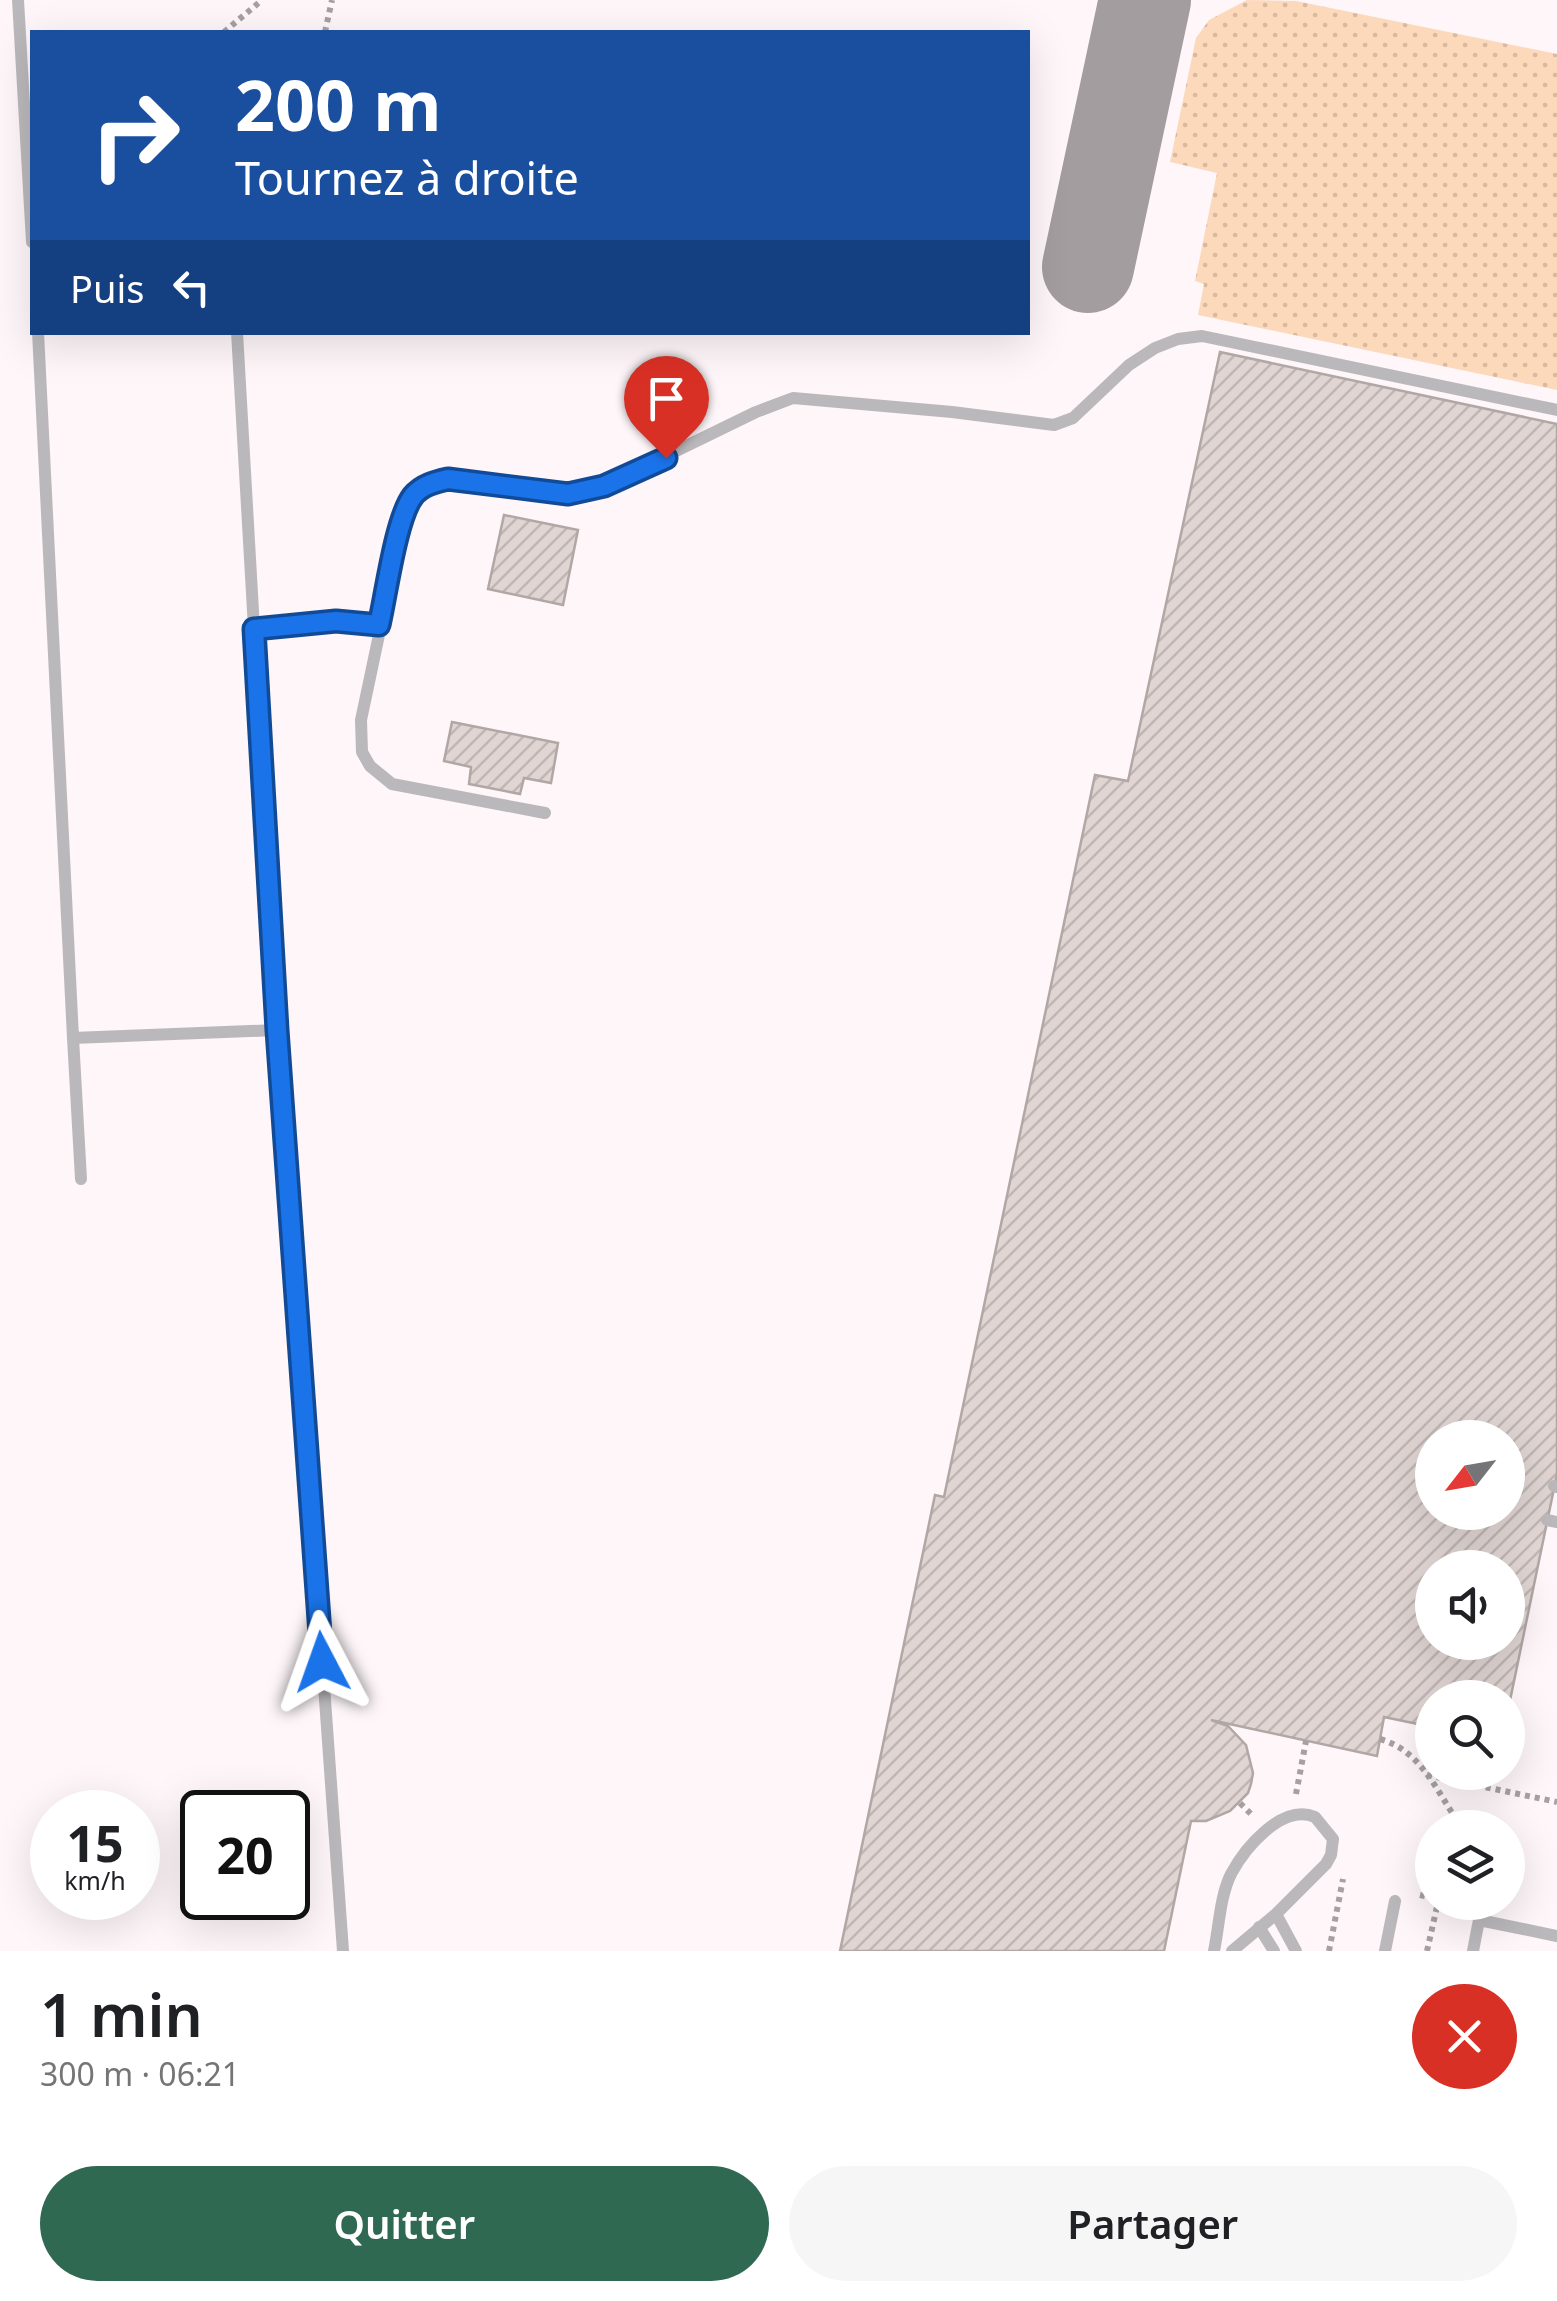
<!DOCTYPE html>
<html lang="fr">
<meta charset="utf-8">
<style>
:root{--surface:#fff;--page:#f6f6f6;--text:#202124;--muted:#757577;--accent:#306952}
body{margin:0;font-family:"Noto Sans",sans-serif;background:var(--page);color:var(--text);height:100vh;display:flex;flex-direction:column;font-size:38px;white-space:nowrap}
*{box-sizing:border-box;margin:0}
p{font-size:32px;color:var(--muted)}
.icon{flex:none;width:55px;height:55px;fill:none;stroke:currentColor;stroke-width:2;stroke-linecap:round;stroke-linejoin:round}
.map{position:relative;height:1951px;overflow:hidden}
.details{display:flex;flex-direction:column;background:var(--surface);flex:1}
.details>*{flex:none}
.guide{position:absolute;left:30px;top:30px;width:1000px;height:305px;border-radius:0px;box-shadow:0 10px 40px #0002;background:#1a4fa0;color:#fff;overflow:hidden}
.needle{width:65px;rotate:239deg}
.tools{position:absolute;left:1415px;top:1420px;display:grid;gap:20px}
.tools a{display:grid;place-items:center;width:110px;height:110px;border-radius:50%;background:var(--surface);box-shadow:0 10px 40px #0002;font-size:50px}
.speed{position:absolute;left:30px;top:1790px;display:flex;gap:20px;font-size:50px;font-weight:700;text-align:center}
.speed>*{display:grid;place-content:center;width:130px;height:130px;border-radius:50%;background:var(--surface);box-shadow:0 10px 40px #0002;line-height:1}
.speed small{font-size:25px;font-weight:400}
.speed .limit{border:5px solid #111;border-radius:15px;background:#fff;color:#111}
.pin{position:absolute;display:grid;place-items:center;width:85px;height:85px;color:#fff;margin:-102px -42px;border-radius:50% 50% 50% 0;rotate:-45deg;box-shadow:0 0 10px #0007}
.pin .icon{rotate:45deg}
.me{position:absolute;width:110px;margin:-55px;rotate:356deg;stroke-linejoin:round;filter:drop-shadow(0 0 8px #0008)}
.turn{display:flex;align-items:center;gap:35px;height:210px;padding:0 40px;font-size:45px}
.turn .icon{width:130px;height:130px;stroke-width:2.5}
.turn b{display:block;font-size:70px;line-height:85px}
.then{display:flex;align-items:center;height:95px;padding:0 40px;background:#0003;gap:20px;font-size:38px}
.round{display:grid;place-items:center;flex:none;width:105px;height:105px;border-radius:52px;background:var(--page)}
.headline{display:flex;align-items:center;justify-content:space-between;height:170px;padding:0 40px}
h1{font-size:60px;font-weight:600;line-height:75px}
.action{display:flex;gap:20px;margin-top:auto;padding:20px 40px}
.action a{flex:1;height:115px;border-radius:60px;background:var(--accent);color:#fff;font-size:40px;font-weight:600;line-height:115px;text-align:center}
.action a+a{background:var(--page);color:var(--text)}
.map>svg:first-child{display:block}
.grass{fill:url(#grass-dots)}
.lines{fill:none;stroke-linecap:round;stroke-linejoin:round}
.taxiway{stroke:#a39d9f;stroke-width:92}
.building{fill:url(#building-hatch);stroke:#b1a7a5;stroke-width:2.5;fill-rule:evenodd}
.path{stroke:#a6a0a2;stroke-width:6;stroke-dasharray:5 5;stroke-linecap:butt}
.service{stroke:#bbb8bb;stroke-width:12}
.route-casing{stroke:#114b97;stroke-width:25}
.route{stroke:#1a73e8;stroke-width:18}
</style>
<div class="map">
<svg width="1557" height="1951" viewBox="0 0 1557 1951">
<defs>
<pattern id="grass-dots" width="8" height="8" patternUnits="userSpaceOnUse" patternTransform="scale(2.5)"><rect width="8" height="8" fill="#fdd9bb"/><path d="M2 2h.1M6 6h.1" fill="none" stroke="#d9baa0" stroke-width="1.8" stroke-linecap="round"/></pattern>
<pattern id="building-hatch" width="6" height="6" patternUnits="userSpaceOnUse" patternTransform="scale(2.5)"><rect width="6" height="6" fill="#e0d5d3"/><path d="M-1 1l2-2M0 6l6-6M5 7l2-2" fill="none" stroke="#c0b7b5"/></pattern>
</defs>
<rect width="100%" height="100%" fill="#fef6f9"/>
<polygon class="grass" points="1247,0 1296,1 1557,54 1557,390 1198,315 1204,284 1195,281 1217,173 1170,162 1196,38 1209,20"/>
<g class="lines">
<polyline class="taxiway" points="1088,267 1145,0"/>
</g>
<g class="building">
<path d="M 1220,352 L 1557,424 L 1557,1474 L 1508,1710 L 1508,1698 L 1432,1698 L 1432,1727 L 1384,1717 L 1377,1756 L 1211,1720 L 1228,1726 L 1246,1745 L 1253,1773 L 1251,1784 L 1248,1793 L 1230,1811 L 1206,1821 L 1191,1821 L 1164,1951 L 840,1951 L 935,1495 L 944,1497 L 1095,775 L 1128,781 ZM 1432,1438 L 1508,1438 L 1508,1512 L 1432,1512 ZM 1432,1568 L 1508,1568 L 1508,1642 L 1432,1642 Z"/>
<polygon points="504,515 578,530 563,605 488,589"/>
<polygon points="452,722 558,743 551,783 524,778 520,794 469,784 471,767 444,761"/>
</g>
<g class="lines">
<g class="path">
<polyline points="224,32 262,0"/>
<polyline points="325,32 332,0"/>
<path d="M 1380,1739 C 1419,1750 1435,1787 1456,1819 L 1454,1828"/>
<polyline points="1427,1775 1557,1802"/>
<polyline points="1296,1794 1306,1741"/>
<polyline points="1240,1803 1253,1816"/>
<polyline points="1420,1895 1432,1898"/>
<polyline points="1329,1951 1343,1879"/>
<polyline points="1427,1951 1438,1902"/>
</g>
<g class="service">
<polyline points="18,0 32,242"/>
<polyline points="38,332 73,1038 277,1030"/>
<polyline points="237,332 277,1030 343,1951"/>
<polyline points="254,629 336,621 379,625"/>
<path d="M 545,813 L 392,784 L 370,766 L 362,752 L 361,720 L 405,512 C 414,491 426,485 448,479 L 568,494 L 604,486 L 756,412 L 793,398 L 952,412 L 1054,425 L 1073,418 L 1129,365 L 1155,348 L 1178,339 L 1202,336 L 1557,410"/>
<polyline points="73,1038 81,1179"/>
<polyline points="1554,1486 1557,1487"/>
<polyline points="1547,1520 1557,1522"/>
<polyline points="1276,1914 1296,1951"/>
<polyline points="1259,1927 1274,1951"/>
<path d="M 1214,1951 C 1219,1927 1220,1896 1231,1874 C 1245,1848 1282,1803 1315,1817 L 1333,1839 L 1331,1855 L 1326,1864 L 1276,1914 L 1232,1951"/>
<polyline points="1385,1951 1395,1901"/>
<polyline points="1473,1951 1479,1920 1557,1936"/>
</g>
</g>
<g class="lines">
<defs>
<path id="route" d="M 322,1662 L 277,1030 L 254,629 L 336,621 L 379,625 C 386,595 396,518 413,496 C 422,485 435,482 448,479 L 568,494 L 604,486 L 666,458"/>
</defs>
<use href="#route" class="route-casing"/>
<use href="#route" class="route"/>
</g>
</svg>
<div class="tools">
<a><svg class="needle" viewBox="-14 -14 28 28"><path d="M0-13l5 13h-10z" fill="#e53935"/><path d="M0 13l5-13h-10z" fill="#757577"/></svg></a>
<a><svg class="icon" aria-label="sound" viewBox="0 0 24 24"><path d="M4 9h4l5-4v14l-5-4H4zM17 9q2 3 0 6"/></svg></a>
<a><svg class="icon" aria-label="search" viewBox="0 0 24 24"><circle cx="10" cy="10" r="6"/><path d="M15 15l6 6"/></svg></a>
<a><svg class="icon" aria-label="layers" viewBox="0 0 24 24"><path d="M12 4l9 5-9 5-9-5zM3 14l9 5 9-5"/></svg></a>
</div>
<div class="speed"><div>15<small>km/h</small></div><div class="limit">20</div></div>
<div class="pin" style="left:666px;top:458px;background:#d93025"><svg class="icon" aria-label="arrive" viewBox="0 0 24 24"><path d="M6 21V4h12l-3 4 3 4H6"/></svg></div>
<svg class="me" style="left:322px;top:1662px" viewBox="-20 -20 40 40"><path d="M0-17L14 15 0 8-14 15z" fill="#1a73e8" stroke="#fff" stroke-width="4"/></svg>
<div class="guide">
<div class="turn"><svg class="icon" aria-label="right" viewBox="0 0 24 24"><path d="M7 20v-9h11M14 6l5 5-5 5"/></svg><div><b>200 m</b>Tournez à droite</div></div>
<div class="then">Puis<svg class="icon" aria-label="left" viewBox="0 0 24 24"><path d="M17 20v-9H6M10 6l-5 5 5 5"/></svg></div>
</div>
</div>
<section class="details">
<div class="headline"><div><h1>1 min</h1><p>300 m · 06:21</p></div><a class="round" style="background:#d93025;color:#fff"><svg class="icon" aria-label="close" viewBox="0 0 24 24"><path d="M6 6l12 12M18 6L6 18"/></svg></a></div>
<div class="action"><a>Quitter</a><a>Partager</a></div>
</section>
